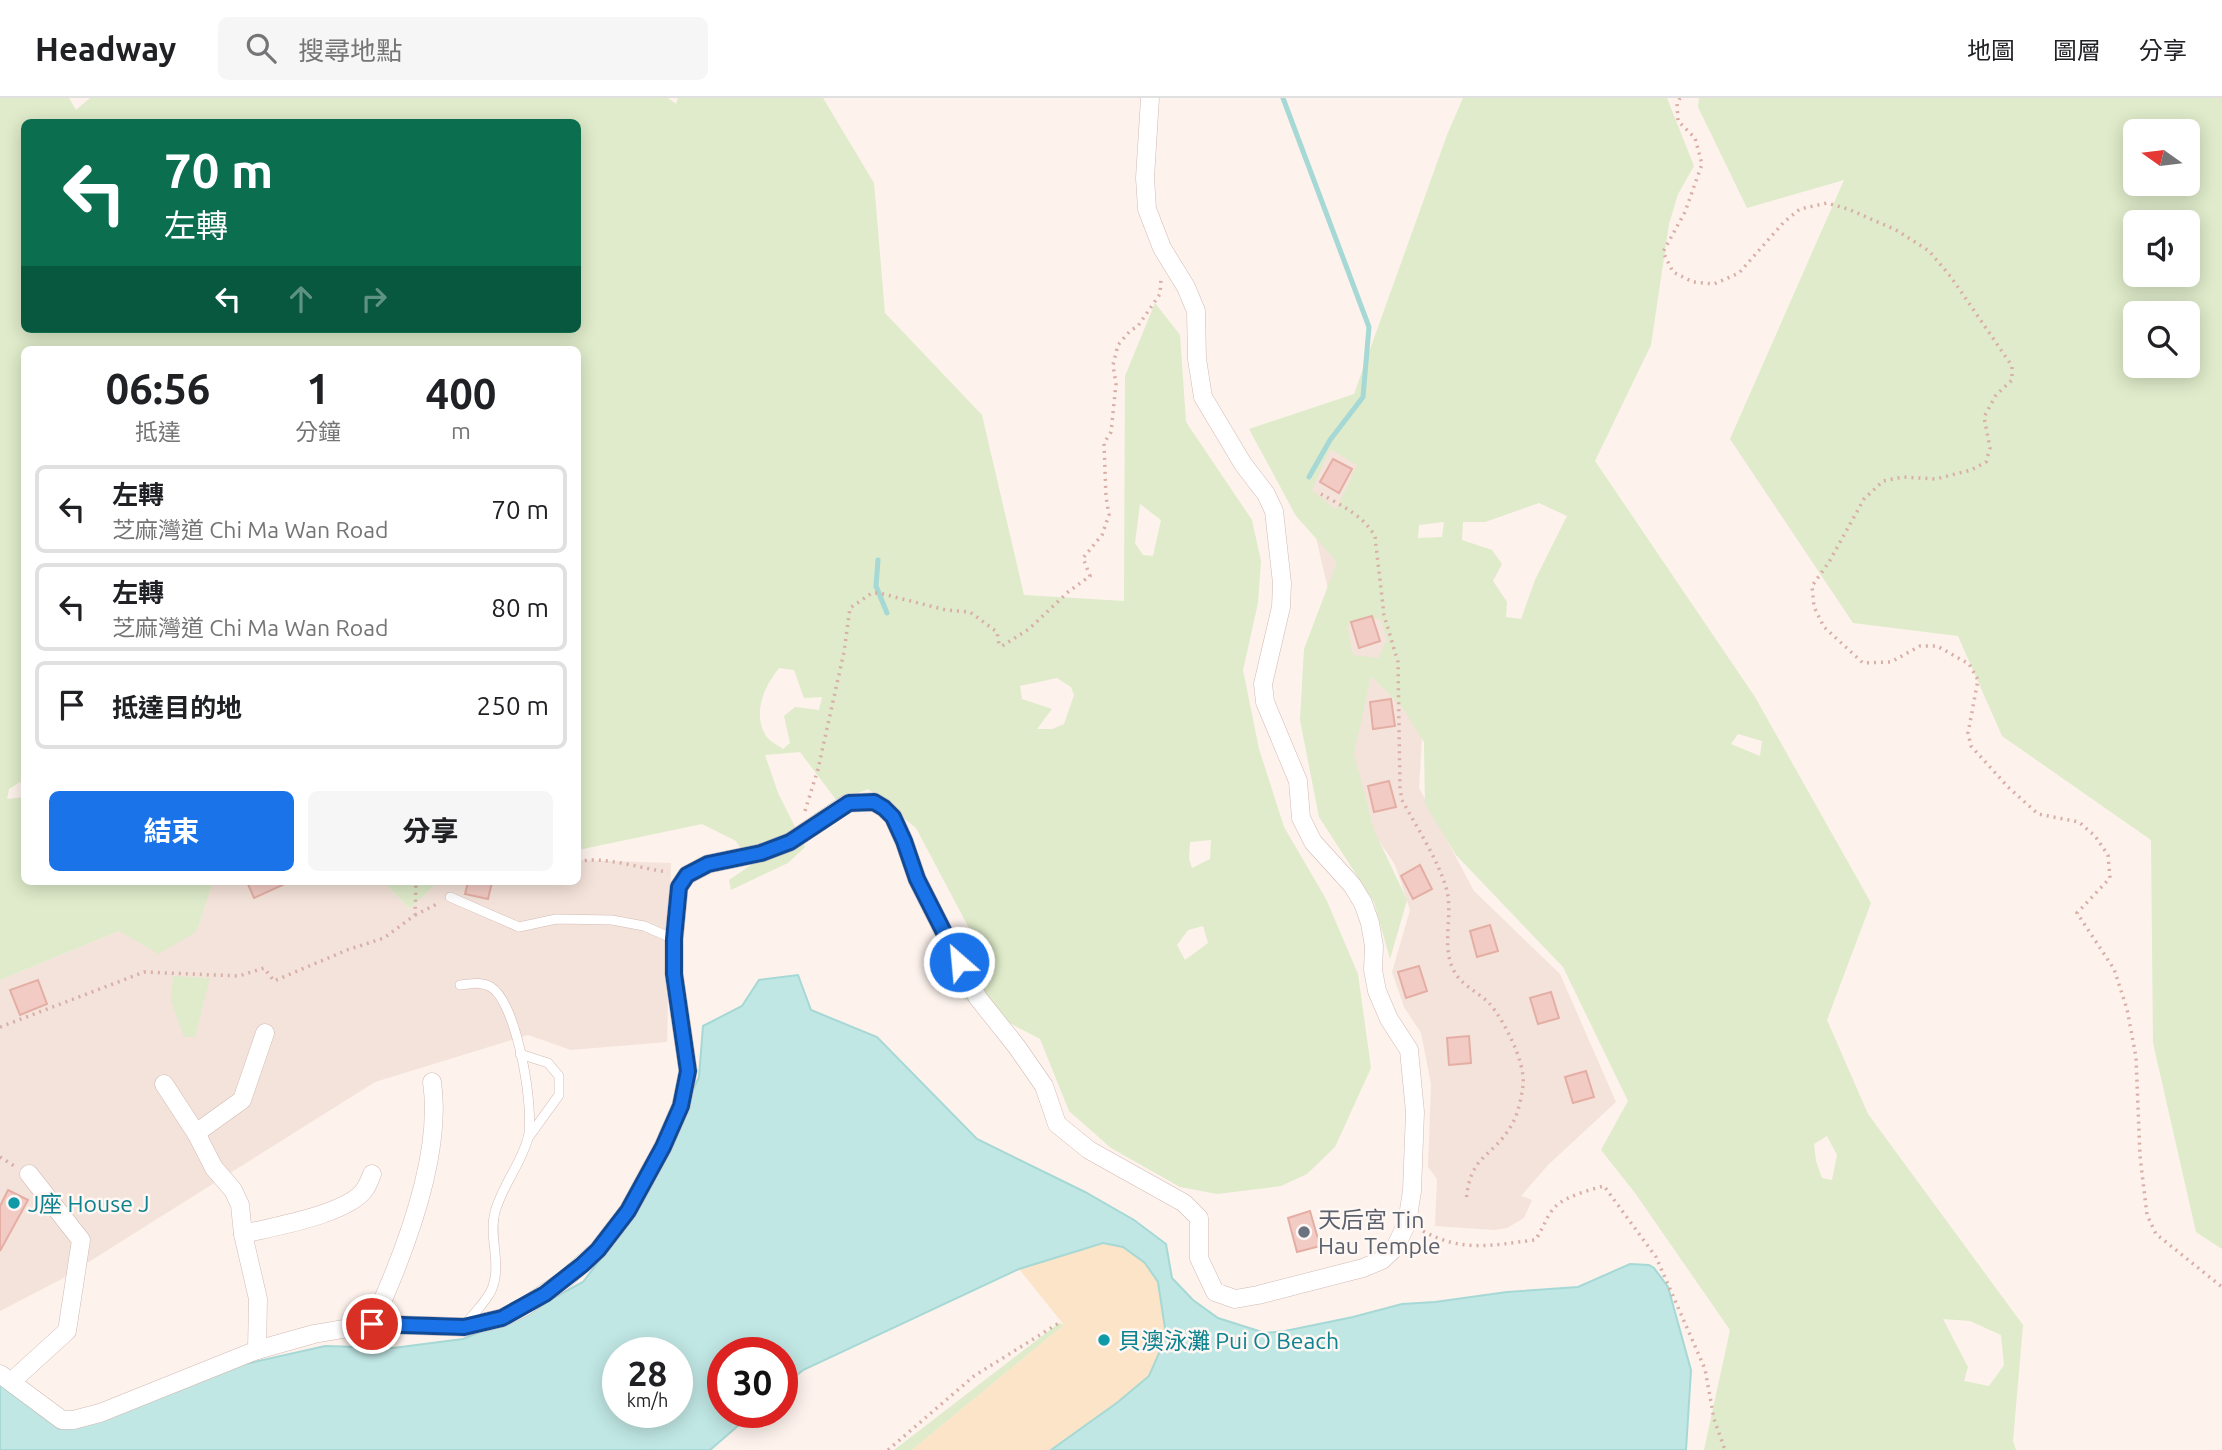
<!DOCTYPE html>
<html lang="zh-TW">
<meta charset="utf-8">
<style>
:root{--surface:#fff;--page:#f6f6f6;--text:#202124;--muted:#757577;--line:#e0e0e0;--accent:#1a73e8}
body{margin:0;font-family:Ubuntu,"Noto Sans TC",sans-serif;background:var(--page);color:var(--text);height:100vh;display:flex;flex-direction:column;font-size:26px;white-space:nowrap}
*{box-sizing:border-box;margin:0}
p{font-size:23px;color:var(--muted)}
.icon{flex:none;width:38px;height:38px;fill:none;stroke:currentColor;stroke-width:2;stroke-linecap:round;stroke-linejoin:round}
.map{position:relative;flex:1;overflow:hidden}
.details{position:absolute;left:21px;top:248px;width:560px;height:539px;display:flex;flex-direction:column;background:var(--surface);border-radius:10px;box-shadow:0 4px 18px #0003}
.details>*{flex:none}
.guide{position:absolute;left:21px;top:21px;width:560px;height:214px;border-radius:10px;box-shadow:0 4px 18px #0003;background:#0b6e4f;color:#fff;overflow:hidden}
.needle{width:46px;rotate:284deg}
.fabs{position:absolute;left:2123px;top:21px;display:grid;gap:14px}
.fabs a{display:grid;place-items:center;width:77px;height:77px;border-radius:10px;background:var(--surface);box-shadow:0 4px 18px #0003;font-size:35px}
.speed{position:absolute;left:602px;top:1239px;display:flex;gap:14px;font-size:35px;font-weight:700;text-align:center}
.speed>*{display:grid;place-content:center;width:91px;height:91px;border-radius:50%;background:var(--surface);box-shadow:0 4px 18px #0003;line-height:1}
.speed small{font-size:18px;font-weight:400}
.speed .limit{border:10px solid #d22;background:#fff;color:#111}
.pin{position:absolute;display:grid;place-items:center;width:60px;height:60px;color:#fff;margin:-30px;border:4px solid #fff;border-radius:50%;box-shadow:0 2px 7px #0007}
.me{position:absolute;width:77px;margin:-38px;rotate:333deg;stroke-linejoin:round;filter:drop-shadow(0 0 5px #0008)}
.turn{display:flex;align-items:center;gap:24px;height:147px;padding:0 28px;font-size:32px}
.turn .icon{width:91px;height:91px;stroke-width:2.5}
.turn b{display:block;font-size:49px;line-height:60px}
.lanes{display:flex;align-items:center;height:66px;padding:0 28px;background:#0003;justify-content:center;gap:35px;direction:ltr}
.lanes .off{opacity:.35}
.eta{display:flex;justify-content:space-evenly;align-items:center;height:119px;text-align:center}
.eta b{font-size:42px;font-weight:700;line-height:49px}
.action{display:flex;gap:14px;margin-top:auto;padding:14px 28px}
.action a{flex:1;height:80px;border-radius:10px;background:var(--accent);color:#fff;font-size:28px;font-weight:700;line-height:80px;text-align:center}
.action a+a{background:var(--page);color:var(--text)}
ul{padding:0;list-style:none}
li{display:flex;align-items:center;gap:21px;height:88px;margin:0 14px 10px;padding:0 14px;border:4px solid var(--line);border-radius:10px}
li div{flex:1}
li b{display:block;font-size:26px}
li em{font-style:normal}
header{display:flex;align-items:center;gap:42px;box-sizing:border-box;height:98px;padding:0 35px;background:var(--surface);border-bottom:2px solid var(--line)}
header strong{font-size:33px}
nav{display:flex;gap:38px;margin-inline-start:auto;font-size:24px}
.search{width:490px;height:63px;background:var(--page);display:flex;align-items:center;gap:18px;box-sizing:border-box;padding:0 24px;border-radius:10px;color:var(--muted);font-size:26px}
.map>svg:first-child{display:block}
.residential{fill:#f4e3da}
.green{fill:#dfebca;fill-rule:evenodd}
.sand{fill:#fbe4c8}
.water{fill:#c0e7e4;stroke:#a6d8d5;stroke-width:2;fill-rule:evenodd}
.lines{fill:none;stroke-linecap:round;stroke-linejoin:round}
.stream{stroke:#a6d8d5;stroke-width:5}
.building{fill:#f2ccc4;stroke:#e4aea4;stroke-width:2}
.service-casing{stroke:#d2bab3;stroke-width:10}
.minor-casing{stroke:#d2bab3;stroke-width:19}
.path{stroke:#d8aea6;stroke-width:3.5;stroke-dasharray:2 5;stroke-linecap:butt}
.service{stroke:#fff;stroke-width:9}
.minor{stroke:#fff;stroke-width:18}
.route-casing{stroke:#114b97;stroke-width:18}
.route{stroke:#1a73e8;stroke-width:12}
.culture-dot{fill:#0f9aa8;stroke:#fff7f3;stroke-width:2.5}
.worship-dot{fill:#6b7280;stroke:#fff7f3;stroke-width:2.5}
.labels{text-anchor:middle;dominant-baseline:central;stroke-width:5;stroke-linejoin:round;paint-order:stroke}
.culture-label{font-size:23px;fill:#0d838f;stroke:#fff7f3;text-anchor:start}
.worship-label{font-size:23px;fill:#5b616d;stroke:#fff7f3;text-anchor:start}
</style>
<header>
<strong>Headway</strong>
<div class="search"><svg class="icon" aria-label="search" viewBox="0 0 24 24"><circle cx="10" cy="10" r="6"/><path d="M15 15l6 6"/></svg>搜尋地點</div>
<nav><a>地圖</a><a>圖層</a><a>分享</a></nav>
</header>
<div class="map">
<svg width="2222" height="1352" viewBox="0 0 2222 1352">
<rect width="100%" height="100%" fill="#fdf2ec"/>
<g class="residential">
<polygon points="1343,337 1378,366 1424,606 1419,690 1474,793 1560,876 1616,1004 1548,1067 1521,1098 1532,1102 1524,1120 1507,1130 1495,1132 1435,1128 1437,1081 1428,1069 1431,986 1421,935 1404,909 1392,874 1410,812 1395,767 1366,723 1344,656 1335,522 1307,400 1307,362"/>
<polygon points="578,762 671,765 667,944 571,952 528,937 375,984 60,1182 0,1213 0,882 119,833 197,833 213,784 383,784 410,811 438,784 578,784"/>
</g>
<g class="green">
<path d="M 0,0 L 69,0 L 76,12 L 90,0 L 668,0 L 676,6 L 678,0 L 823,0 L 874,85 L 885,215 L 982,317 L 1024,497 L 1124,503 L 1125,278 L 1155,205 L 1180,237 L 1186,324 L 1252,422 L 1261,463 L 1258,505 L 1243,572 L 1259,651 L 1284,729 L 1326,801 L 1358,876 L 1371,970 L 1335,1049 L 1307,1076 L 1281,1088 L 1217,1096 L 1180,1089 L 1111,1050 L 1069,1013 L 1040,941 L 962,900 L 979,849 L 916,730 L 868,691 L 837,703 L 800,654 L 765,657 L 778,695 L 805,749 L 788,765 L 731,792 L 729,782 L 751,767 L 736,743 L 702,726 L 578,752 L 578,252 L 24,252 L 24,688 L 20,684 L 9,691 L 7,701 L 24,699 L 24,784 L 213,784 L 197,833 L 159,856 L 119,833 L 0,882 ZM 24,24 L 578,24 L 578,231 L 24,231 ZM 1140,406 L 1161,422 L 1153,458 L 1143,457 L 1135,445 ZM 779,570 L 794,572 L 804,600 L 822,599 L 819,612 L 795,609 L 784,618 L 790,645 L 783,651 C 778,647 769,643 766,638 C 752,615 764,589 779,570 ZM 1057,580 L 1071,589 L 1074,597 L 1064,626 L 1052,631 L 1037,631 L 1052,611 L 1022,601 L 1020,588 ZM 1211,742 L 1210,761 L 1192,770 L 1189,761 L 1190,744 ZM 1203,828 L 1208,845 L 1185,862 L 1177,847 L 1188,832 Z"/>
<path d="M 1463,0 L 1667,0 L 1694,68 L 1678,96 L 1669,126 L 1651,247 L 1595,363 L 1755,599 L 1871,805 L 1827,922 L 1868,1016 L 2023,1227 L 2013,1343 L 2016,1352 L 1704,1352 L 1730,1232 L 1635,1095 L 1601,1052 L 1628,1003 L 1563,869 L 1456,757 L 1425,706 L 1424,644 L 1402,609 L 1371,578 L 1354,655 L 1374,732 L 1407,802 L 1390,861 L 1374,804 L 1319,719 L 1300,622 L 1304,551 L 1337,464 L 1296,418 L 1249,331 L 1354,296 L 1447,37 ZM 1330,351 L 1357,367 L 1336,412 L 1312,392 ZM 1539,405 L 1567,418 L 1535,482 L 1521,521 L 1506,519 L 1507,504 L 1493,483 L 1502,466 L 1492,452 L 1462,442 L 1463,424 L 1485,424 ZM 1444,424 L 1442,439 L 1418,440 L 1419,427 ZM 1380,520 L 1387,542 L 1378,560 L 1353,557 L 1347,527 ZM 1738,636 L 1762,643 L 1760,658 L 1731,646 ZM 1827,1038 L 1837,1057 L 1832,1082 L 1822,1080 L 1816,1063 L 1814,1046 ZM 1943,1221 L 1970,1223 L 2001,1237 L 2004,1267 L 1989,1288 L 1964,1283 L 1968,1269 Z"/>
<path d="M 1699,0 L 2222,0 L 2222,1151 L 2196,1134 L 2153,945 L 2151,742 L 2002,638 L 1958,538 L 1853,525 L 1730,341 L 1844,82 L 1747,110 L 1698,9 ZM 2188,33 L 2188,86 L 2135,86 L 2135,33 ZM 2188,124 L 2188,177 L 2135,177 L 2135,124 ZM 2188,215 L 2188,268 L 2135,268 L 2135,215 Z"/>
<polygon points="383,784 438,784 410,811"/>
<polygon points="173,878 210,880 195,939 184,939 171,903"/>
<polygon points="1059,1225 1064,1227 912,1352 894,1352"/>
</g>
<polygon class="sand" points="1103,1145 1123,1149 1145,1165 1158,1184 1165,1230 1160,1253 1149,1278 1118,1304 1051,1352 912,1352 1064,1227 1019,1171"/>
<path class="water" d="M 798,877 L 811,912 L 877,939 L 977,1041 L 1085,1094 L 1134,1122 L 1166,1146 L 1172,1180 L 1193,1202 L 1218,1220 L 1265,1235 L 1285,1233 L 1353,1219 L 1402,1206 L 1435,1204 L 1507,1194 L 1578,1189 L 1630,1166 L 1649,1167 L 1654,1170 L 1668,1189 L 1691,1272 L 1686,1352 L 1051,1352 L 1118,1304 L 1149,1278 L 1160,1253 L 1165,1230 L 1158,1184 L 1145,1165 L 1123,1149 L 1103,1145 L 1019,1171 L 803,1272 L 782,1290 L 782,1255 L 723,1255 L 723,1314 L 754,1314 L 710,1352 L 0,1352 L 0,1287 L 59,1331 L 151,1303 L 241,1267 L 325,1248 L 393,1250 L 463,1241 L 526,1215 L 583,1184 L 634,1117 L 671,1039 L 699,979 L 703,928 L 742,908 L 759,882 ZM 618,1255 L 677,1255 L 677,1314 L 618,1314 Z"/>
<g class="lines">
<g class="stream">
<polyline points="1283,0 1369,229 1363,299 1330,342 1309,379"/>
<polyline points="878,462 876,488 887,515"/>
</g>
</g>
<g class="building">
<polygon points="1333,361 1352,371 1339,395 1320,384"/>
<polygon points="1372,518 1380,543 1359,550 1351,524"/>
<polygon points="1391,601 1395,628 1373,631 1370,604"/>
<polygon points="1389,683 1396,709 1374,714 1368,688"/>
<polygon points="1420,767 1432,791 1413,801 1401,778"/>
<polygon points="247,784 289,784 254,800"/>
<polygon points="468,784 492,784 488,801 465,796"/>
<polygon points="1490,827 1498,853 1477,859 1470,833"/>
<polygon points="1419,868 1427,893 1406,900 1398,874"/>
<polygon points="38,882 47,906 20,917 10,892"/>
<polygon points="1551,894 1559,920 1538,926 1530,900"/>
<polygon points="1469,938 1471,965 1449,967 1447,940"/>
<polygon points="1586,973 1594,999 1573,1005 1565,979"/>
<polygon points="8,1092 28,1102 0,1153 0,1108"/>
<polygon points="1310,1113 1320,1148 1297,1154 1288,1120"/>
</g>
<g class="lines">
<defs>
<g id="service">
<polyline points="450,799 519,829 556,821 612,822 644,828 674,841"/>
<path d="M 460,887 C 471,886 481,883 491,889 C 517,905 535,1011 528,1040 C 521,1066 502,1088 495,1114 C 488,1139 503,1168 491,1193 C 485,1205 473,1216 465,1227"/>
<polyline points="520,956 548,965 559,978 559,997 528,1040"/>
</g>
<g id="minor">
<polyline points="164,986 196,1035 214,1070 233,1092 240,1107 243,1136 258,1201 257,1252"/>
<polyline points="196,1035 242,1002 265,935"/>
<path d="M 243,1136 C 272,1129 349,1116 365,1091 C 368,1087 370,1081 372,1076"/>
<path d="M 372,1226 C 403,1159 443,1058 432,984"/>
<polyline points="0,1276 62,1322 73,1322 100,1315 257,1252 314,1236 372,1226 464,1229 502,1220 524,1209 563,1183 598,1152 628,1113 663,1049 681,1008 688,973 674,876 674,841 679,789 687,777 708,766 761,755 790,744 848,705 874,704 884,710 893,719 904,743 917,781 959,864 978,900 1017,949 1044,988 1057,1026 1089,1052 1184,1105 1199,1120 1199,1160 1215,1194 1235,1201 1258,1197 1363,1170 1382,1162 1395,1150 1407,1125 1412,1093 1415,1014 1409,952 1389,921 1377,893 1373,872 1374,848 1370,825 1363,805 1352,787 1313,744 1301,720 1298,683 1265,604 1263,586 1281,509 1282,485 1274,413 1266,396 1243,366 1203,299 1197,261 1196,213 1186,189 1162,150 1147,111 1145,80 1150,0"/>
<polyline points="11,1284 67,1233 81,1142 29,1076"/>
</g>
</defs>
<use href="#service" class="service-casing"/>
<use href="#minor" class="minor-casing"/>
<g class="path">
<polyline points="1680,0 1677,5 1678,23 1695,40 1702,66 1685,114 1663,154 1673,174 1693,184 1714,186 1739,175 1784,124 1800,111 1827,105 1848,111 1896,132 1929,153 1951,179 2012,268 2012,282 1996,297 1984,319 1990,350 1986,364 1971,372 1936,381 1903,379 1883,383 1864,401 1829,464 1812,488 1814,509 1824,529 1863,565 1891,564 1920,548 1937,548 1969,566 1978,582 1968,635 1971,648 2008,689 2038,716 2079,724 2095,738 2108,757 2110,780 2077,815 2114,871 2127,911 2136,959 2140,1058 2147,1117 2156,1136 2222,1189"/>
<path d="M 1321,396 C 1340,407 1365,418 1375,439 L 1384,517 L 1398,564 L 1400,691 L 1402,702 C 1416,728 1440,765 1447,793 C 1453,819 1441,849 1454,873 C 1461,887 1478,894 1489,905 C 1504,922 1526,965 1523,988 C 1521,1001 1518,1017 1511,1028 C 1491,1062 1470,1055 1466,1104"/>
<polyline points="805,713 818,671 844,554 850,510 872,495 879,495 946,512 970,514 997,534 999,546 1002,548 1029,531 1068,494 1090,478 1083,460 1102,437 1109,417 1106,399 1104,345 1111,334 1116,286 1113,267 1118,247 1130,233 1138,228 1160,196 1161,180"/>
<path d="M 578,764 C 602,757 642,771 668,774"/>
<polyline points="415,817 439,805"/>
<polyline points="0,929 144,874 239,878 264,870 274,883 347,852 384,840 415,817 416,784"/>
<polyline points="0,1059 16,1069"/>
<path d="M 1423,1133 C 1463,1155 1492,1147 1535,1142 C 1543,1132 1547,1116 1556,1108 C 1567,1098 1589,1092 1604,1088 L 1656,1159 L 1705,1271 L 1714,1321 L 1725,1352"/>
<polyline points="888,1352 974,1278 1059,1225"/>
</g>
<use href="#service" class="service"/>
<use href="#minor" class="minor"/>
</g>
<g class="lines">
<defs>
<polyline id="route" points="372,1226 464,1229 502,1220 545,1196 582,1167 598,1152 628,1113 663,1049 681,1008 688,973 674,876 674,841 679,789 687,777 708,766 761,755 790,744 849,705 874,704 884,710 893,719 904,743 917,781 959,864"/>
</defs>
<use href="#route" class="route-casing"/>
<use href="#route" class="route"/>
</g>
<g class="culture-dot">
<circle cx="14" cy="1105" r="7"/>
<circle cx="1104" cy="1242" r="7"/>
</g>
<circle class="worship-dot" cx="1304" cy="1134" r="7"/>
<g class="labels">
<g class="culture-label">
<text x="28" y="1105">J座 House J</text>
<text x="1118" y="1242">貝澳泳灘 Pui O Beach</text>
</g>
<g class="worship-label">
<text x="1318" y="1121">天后宮 Tin<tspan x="1318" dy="26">Hau Temple</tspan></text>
</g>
</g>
</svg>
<div class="fabs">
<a><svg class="needle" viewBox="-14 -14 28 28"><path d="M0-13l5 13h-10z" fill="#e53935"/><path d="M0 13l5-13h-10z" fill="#757577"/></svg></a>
<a><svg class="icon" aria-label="sound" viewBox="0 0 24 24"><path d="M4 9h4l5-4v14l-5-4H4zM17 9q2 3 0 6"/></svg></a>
<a><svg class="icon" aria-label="search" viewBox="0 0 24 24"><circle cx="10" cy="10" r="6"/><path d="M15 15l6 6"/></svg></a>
</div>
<div class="speed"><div>28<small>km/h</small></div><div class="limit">30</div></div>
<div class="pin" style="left:372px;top:1226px;background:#d93025"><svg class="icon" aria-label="arrive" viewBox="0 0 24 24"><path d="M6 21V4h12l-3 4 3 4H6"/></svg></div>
<svg class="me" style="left:959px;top:864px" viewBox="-20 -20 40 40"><circle r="17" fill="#1a73e8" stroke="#fff" stroke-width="3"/><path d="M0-11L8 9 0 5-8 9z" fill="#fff"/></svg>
<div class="guide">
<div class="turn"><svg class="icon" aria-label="left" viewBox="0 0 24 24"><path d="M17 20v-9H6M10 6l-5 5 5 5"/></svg><div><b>70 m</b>左轉</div></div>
<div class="lanes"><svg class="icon" aria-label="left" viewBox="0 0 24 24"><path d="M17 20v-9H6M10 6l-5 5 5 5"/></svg><svg class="icon off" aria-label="ahead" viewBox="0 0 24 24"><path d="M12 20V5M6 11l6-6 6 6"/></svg><svg class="icon off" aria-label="right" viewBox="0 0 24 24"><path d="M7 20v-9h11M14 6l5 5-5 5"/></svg></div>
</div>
<section class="details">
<div class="eta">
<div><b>06:56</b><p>抵達</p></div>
<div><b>1</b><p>分鐘</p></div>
<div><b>400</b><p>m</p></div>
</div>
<ul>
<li><svg class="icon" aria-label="left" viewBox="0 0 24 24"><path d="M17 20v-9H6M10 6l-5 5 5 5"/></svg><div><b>左轉</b><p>芝麻灣道 Chi Ma Wan Road</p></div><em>70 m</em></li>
<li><svg class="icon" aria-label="left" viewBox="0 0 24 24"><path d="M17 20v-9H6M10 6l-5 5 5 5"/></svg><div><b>左轉</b><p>芝麻灣道 Chi Ma Wan Road</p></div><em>80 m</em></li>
<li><svg class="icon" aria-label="arrive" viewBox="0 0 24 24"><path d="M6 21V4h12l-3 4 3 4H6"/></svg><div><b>抵達目的地</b></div><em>250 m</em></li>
</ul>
<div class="action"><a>結束</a><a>分享</a></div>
</section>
</div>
